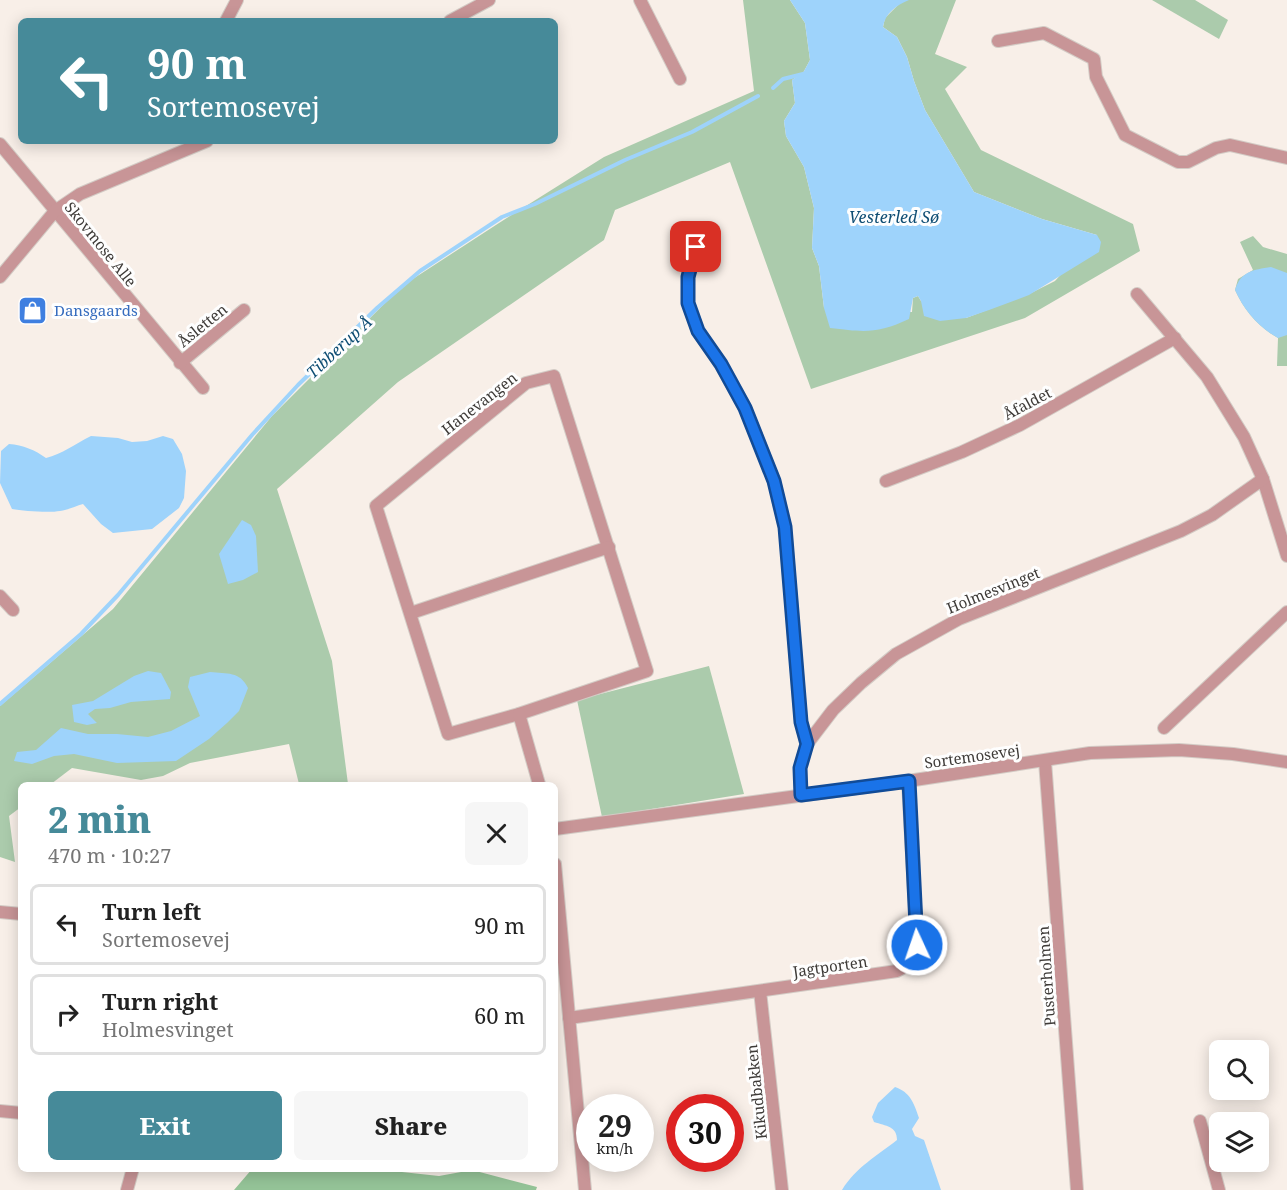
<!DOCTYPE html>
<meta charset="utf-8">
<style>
:root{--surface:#fff;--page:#f6f6f6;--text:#222;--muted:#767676;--line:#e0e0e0;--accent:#468a99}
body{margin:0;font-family:"Noto Serif",serif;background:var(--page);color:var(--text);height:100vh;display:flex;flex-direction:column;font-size:22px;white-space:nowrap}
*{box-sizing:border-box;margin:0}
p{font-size:20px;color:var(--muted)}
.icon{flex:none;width:33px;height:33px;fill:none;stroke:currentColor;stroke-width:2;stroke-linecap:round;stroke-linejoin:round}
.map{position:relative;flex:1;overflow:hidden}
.details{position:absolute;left:18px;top:782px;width:540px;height:390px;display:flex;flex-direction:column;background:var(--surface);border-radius:9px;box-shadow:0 3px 15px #0003}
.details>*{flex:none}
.banner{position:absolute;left:18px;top:18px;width:540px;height:126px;border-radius:9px;box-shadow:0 3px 15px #0003;background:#468a99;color:#fff;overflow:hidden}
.buttons{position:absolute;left:1209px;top:1040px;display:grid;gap:12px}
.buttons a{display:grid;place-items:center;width:60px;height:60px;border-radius:9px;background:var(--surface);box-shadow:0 3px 15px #0003;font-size:30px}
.speed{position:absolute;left:576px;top:1094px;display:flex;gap:12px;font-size:30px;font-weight:700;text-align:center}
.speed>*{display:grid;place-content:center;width:78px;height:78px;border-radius:50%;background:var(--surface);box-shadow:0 3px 15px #0003;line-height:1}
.speed small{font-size:15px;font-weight:400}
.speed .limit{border:9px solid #d22;background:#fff;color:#111}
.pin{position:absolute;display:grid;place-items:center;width:51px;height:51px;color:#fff;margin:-26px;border-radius:12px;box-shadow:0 3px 9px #0006}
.me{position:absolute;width:66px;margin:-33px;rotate:357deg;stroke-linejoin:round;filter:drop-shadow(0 0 4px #0008)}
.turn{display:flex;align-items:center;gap:21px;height:126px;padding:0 30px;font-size:27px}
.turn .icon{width:78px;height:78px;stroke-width:2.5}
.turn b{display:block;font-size:42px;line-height:51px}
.round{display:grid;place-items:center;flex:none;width:63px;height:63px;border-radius:9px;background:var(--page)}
.head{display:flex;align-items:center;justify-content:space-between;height:102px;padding:0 30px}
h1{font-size:36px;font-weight:800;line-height:45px;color:var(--accent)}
.action{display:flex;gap:12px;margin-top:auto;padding:12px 30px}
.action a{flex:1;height:69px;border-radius:9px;background:var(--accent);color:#fff;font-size:24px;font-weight:800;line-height:69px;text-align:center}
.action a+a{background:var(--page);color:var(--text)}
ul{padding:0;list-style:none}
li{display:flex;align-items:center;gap:18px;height:81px;margin:0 12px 9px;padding:0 18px;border:3px solid var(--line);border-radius:9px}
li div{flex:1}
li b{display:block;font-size:22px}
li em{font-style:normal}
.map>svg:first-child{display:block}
.green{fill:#abcbac}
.forest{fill:#95c498}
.water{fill:#9ed3fb}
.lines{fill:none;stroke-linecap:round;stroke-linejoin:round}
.stream{stroke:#9ed3fb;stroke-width:4}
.street-casing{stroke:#d3cbc5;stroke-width:14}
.street{stroke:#c89597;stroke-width:12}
.route-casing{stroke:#114b97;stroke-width:15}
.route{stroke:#1a73e8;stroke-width:10}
.labels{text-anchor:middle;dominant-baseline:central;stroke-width:6;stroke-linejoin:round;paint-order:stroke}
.street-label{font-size:15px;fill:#3e3b38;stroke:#fefefe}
.shop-label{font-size:15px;fill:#366cbe;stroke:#fefefe;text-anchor:start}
.water-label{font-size:16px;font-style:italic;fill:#0e4d73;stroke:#fefefe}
</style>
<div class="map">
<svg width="1287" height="1190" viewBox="0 0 1287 1190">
<rect width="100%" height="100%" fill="#f8efe8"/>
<g class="green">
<polygon points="743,0 790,0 805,23 810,60 803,73 792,80 795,103 784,121 786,136 804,167 814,208 812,248 819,266 824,308 912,312 913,298 918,296 921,301 966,318 1029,294 1055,281 1097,235 1042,219 974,192 925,110 914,81 907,57 897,37 883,27 885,18 903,0 956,0 935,54 967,67 945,89 981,150 1133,224 1140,251 1025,318 811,389 730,162 615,210 604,240 398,382 277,489 332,661 348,784 299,784 289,744 190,763 163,776 141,780 72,768 51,784 21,784 21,807 9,816 15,862 0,857 0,706 113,609 272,416 402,286 499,223 604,157 754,91"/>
<polygon points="1152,0 1195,0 1228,20 1219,39"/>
<path d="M 1253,236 L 1263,247 L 1287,254 L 1287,366 L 1277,366 L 1278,338 C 1258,327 1244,310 1235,290 L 1238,279 L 1253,270 L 1240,242 Z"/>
<polygon points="709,666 744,794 602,817 577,700"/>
</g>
<polygon class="forest" points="252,1169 391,1168 402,1172 439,1176 472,1170 537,1187 536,1190 234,1190"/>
<g class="water">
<path d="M 790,0 L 909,0 C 897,5 885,13 883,27 L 897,37 L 907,57 L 914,81 L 925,110 L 974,192 L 1042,219 L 1097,235 L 1101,242 L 1099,252 L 1029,295 L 989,310 L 966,318 L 940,321 L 924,316 L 921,301 L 918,296 L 913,298 L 909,319 C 877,334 864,332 830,328 L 824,308 L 819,266 L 812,248 L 814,208 L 804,167 L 786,136 L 784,121 L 795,103 L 792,80 L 803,73 L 810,60 L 805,23 Z"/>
<path d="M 1271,267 L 1287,273 L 1287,335 L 1278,338 C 1258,327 1244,310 1235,290 C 1241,271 1253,270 1271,267 Z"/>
<path d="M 91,436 L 118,438 L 132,442 L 147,441 L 163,436 L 173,439 L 182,454 L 186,471 L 184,498 L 179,508 L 152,529 L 113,533 L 101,524 L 83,504 C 76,506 68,510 60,511 C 49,513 23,511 12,509 L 0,483 L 1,451 L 9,444 C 23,445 35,450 46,458 C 62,454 75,444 91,436 Z"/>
<polygon points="242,520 251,525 256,536 258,572 243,580 228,584 219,554"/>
<polygon points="148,671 161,673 171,692 170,699 131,702 110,708 95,709 88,714 97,723 87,725 74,722 72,705 93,701 134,676"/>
<path d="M 210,672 C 227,674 240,671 248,688 L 239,711 L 227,723 L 209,739 L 176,761 L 117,763 L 74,754 L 54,756 L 32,764 L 14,761 L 17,752 L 36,750 L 61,728 L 88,734 L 117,734 L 148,737 L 171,731 L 200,716 L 188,687 L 190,677 Z"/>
<path d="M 895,1087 C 910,1092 914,1103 919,1118 L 912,1129 L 915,1136 L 924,1140 L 941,1190 L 842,1190 C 856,1167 877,1156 897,1140 C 897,1126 886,1126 874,1122 L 872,1117 L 878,1103 Z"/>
</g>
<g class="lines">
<g class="stream">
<polyline points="773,88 783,79 807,73"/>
<polyline points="0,704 81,634 118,595 252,435 298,385 377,308 420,271 502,217 535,204 625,160 692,132 758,96"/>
</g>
<defs>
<g id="street">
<polyline points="640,0 680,79"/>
<polyline points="226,21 237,0"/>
<polyline points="450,21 489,0"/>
<polyline points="998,41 1044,33 1094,59 1096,77 1125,135 1178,162 1188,162 1216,148 1230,145 1287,158"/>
<polyline points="0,144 203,388"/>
<polyline points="696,247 688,277 688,303 698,331 721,365 745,408 774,481 785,527 801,722 807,744"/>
<polyline points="0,277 55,211 80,194 207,141"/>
<polyline points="1137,294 1207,377 1244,437 1263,479 1287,556"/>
<polyline points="180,363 244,310"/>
<polygon points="554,376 647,671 519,714 448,734 376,506 526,383"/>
<polyline points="886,481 962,452 1020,425 1175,338"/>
<polyline points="0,596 13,610"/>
<polyline points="411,613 609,547"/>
<polyline points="519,714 539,784"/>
<polyline points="1164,728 1287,612"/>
<polyline points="1045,761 1077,1190"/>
<polyline points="801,795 800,768 807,744 833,710 861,683 896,654 959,619 1181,531 1212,515 1263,479"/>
<polyline points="555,829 908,781 1090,753 1179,750 1233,754 1287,762"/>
<polyline points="555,864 585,1190"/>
<polyline points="0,912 21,914"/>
<polyline points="760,991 782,1190"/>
<path d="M 569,1018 L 897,971 C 909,965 913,959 917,945 L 908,781"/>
<polyline points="0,1111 21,1113"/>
<polyline points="1200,1121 1219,1190"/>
<polyline points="127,1190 133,1168"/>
</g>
</defs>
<use href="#street" class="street-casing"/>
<use href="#street" class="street"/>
</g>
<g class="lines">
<defs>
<polyline id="route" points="696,247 688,277 688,303 698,331 721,364 745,408 774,481 785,527 801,722 807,744 800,768 801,795 909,781 917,945"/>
</defs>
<use href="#route" class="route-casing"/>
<use href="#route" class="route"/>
</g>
<defs>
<symbol id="shop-square" viewBox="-11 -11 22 22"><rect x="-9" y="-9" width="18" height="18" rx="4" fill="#3f7fe0" stroke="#fefefe"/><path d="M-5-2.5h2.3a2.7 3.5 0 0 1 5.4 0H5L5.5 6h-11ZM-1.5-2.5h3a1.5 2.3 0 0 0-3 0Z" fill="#fff"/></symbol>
</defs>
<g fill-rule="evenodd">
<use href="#shop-square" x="16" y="294" width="33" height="33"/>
</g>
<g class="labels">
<g class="street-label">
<text transform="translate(101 244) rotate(51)">Skovmose Alle</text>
<text transform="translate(202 325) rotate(-39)">Åsletten</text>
<text transform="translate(479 403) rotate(-38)">Hanevangen</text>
<text transform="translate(1027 403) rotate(-28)">Åfaldet</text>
<text transform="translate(993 590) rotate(-22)">Holmesvinget</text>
<text transform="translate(972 756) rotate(-8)">Sortemosevej</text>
<text transform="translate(830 966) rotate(-8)">Jagtporten</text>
<text transform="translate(1046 976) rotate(-94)">Pusterholmen</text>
<text transform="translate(756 1092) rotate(-96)">Kikudbakken</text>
</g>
<g class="shop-label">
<text x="54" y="310">Dansgaards</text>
</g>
<g class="water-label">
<text x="894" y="217">Vesterled Sø</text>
<text transform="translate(339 347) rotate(-43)">Tibberup Å</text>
</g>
</g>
</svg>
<div class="buttons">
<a><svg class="icon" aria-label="search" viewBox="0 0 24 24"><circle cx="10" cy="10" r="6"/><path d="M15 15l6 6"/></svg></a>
<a><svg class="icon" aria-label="layers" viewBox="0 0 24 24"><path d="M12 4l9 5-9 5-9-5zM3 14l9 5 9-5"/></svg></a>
</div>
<div class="speed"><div>29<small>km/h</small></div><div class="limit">30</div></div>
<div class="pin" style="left:696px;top:247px;background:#d93025"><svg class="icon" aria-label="arrive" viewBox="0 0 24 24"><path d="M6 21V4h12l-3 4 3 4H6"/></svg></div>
<svg class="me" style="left:917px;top:945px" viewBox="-20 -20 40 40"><circle r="17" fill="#1a73e8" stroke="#fff" stroke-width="3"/><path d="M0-11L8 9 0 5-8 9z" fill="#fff"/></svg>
<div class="banner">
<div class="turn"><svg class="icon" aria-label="left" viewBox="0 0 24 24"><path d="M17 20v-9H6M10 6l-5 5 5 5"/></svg><div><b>90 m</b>Sortemosevej</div></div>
</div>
<section class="details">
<div class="head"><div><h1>2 min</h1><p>470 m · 10:27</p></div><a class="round"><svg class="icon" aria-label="close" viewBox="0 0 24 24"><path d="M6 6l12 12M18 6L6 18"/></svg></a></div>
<ul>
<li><svg class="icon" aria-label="left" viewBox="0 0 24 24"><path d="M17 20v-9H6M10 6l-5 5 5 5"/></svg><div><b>Turn left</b><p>Sortemosevej</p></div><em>90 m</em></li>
<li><svg class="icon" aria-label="right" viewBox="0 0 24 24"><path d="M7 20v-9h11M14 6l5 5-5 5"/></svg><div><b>Turn right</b><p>Holmesvinget</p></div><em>60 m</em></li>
</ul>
<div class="action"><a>Exit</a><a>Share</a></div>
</section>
</div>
